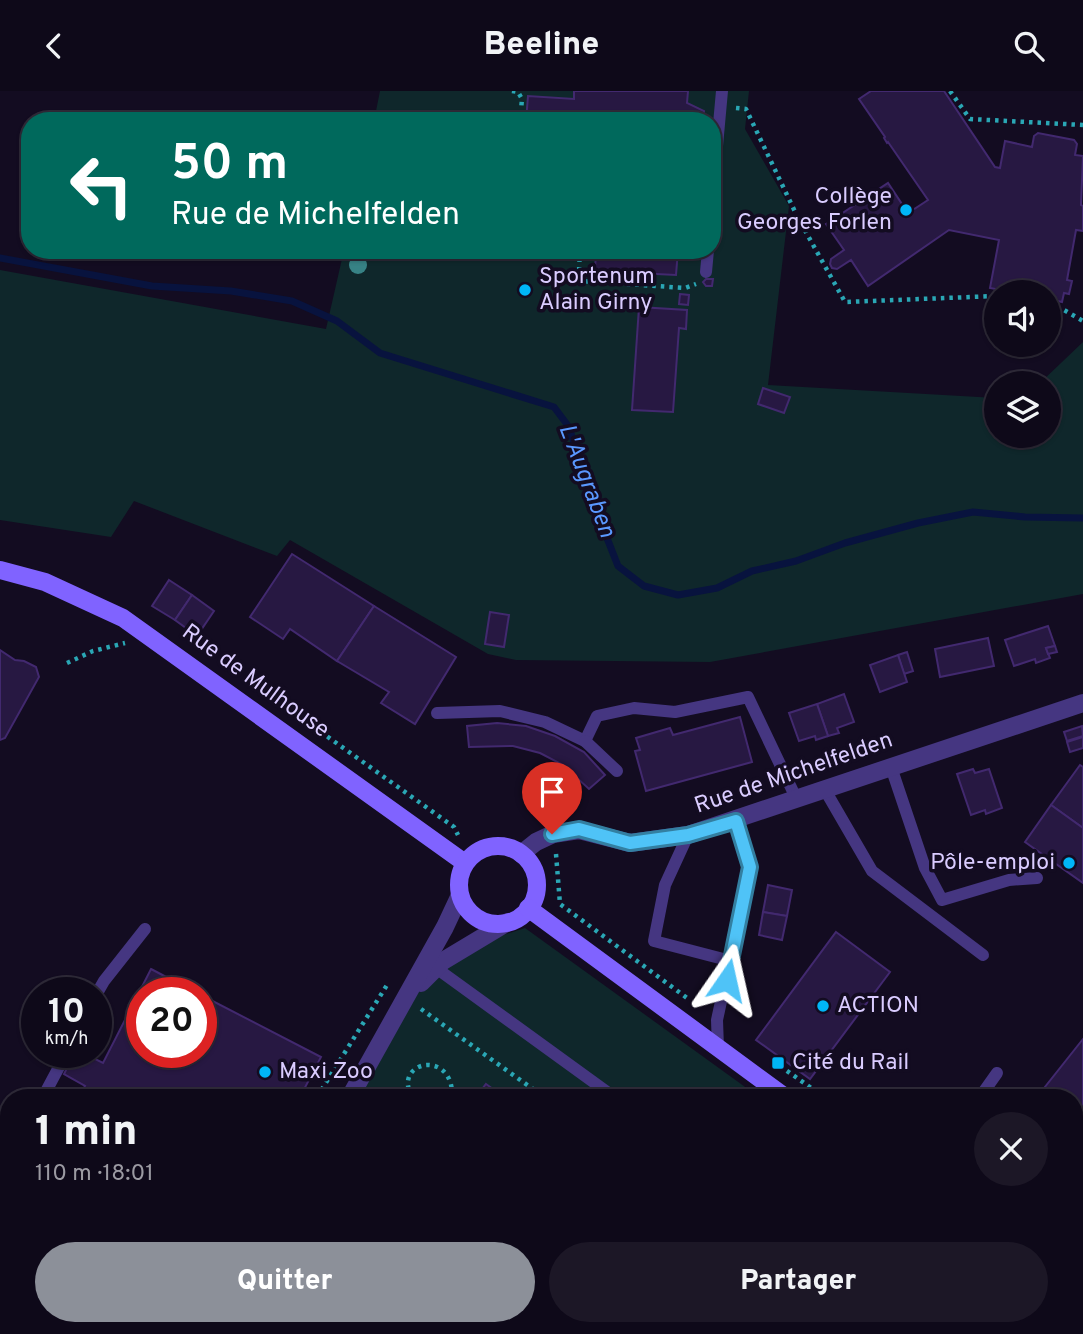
<!DOCTYPE html>
<html lang="fr">
<meta charset="utf-8">
<style>
:root{--surface:#0e0919;--page:#1c1726;--text:#f1f3f6;--muted:#9b9aa2;--line:#2e2a38;--accent:#8c9099}
body{margin:0;font-family:Overpass,sans-serif;background:var(--page);color:var(--text);height:100vh;display:flex;flex-direction:column;font-size:26px;white-space:nowrap}
*{box-sizing:border-box;margin:0}
p{font-size:23px;color:var(--muted)}
.icon{flex:none;width:38px;height:38px;fill:none;stroke:currentColor;stroke-width:2;stroke-linecap:round;stroke-linejoin:round}
.map{position:relative;flex:1;overflow:hidden}
.details{position:absolute;left:0px;top:998px;width:1083px;height:247px;display:flex;flex-direction:column;background:var(--surface);border-radius:28px 28px 0 0;box-shadow:0 2px 5px #0004,0 0 0 2px var(--line)}
.details>*{flex:none}
.guide{position:absolute;left:21px;top:21px;width:700px;height:147px;border-radius:28px;box-shadow:0 2px 5px #0004,0 0 0 2px var(--line);background:#00695c;color:#fff;overflow:hidden}
.tools{position:absolute;left:984px;top:189px;display:grid;gap:14px}
.tools a{display:grid;place-items:center;width:77px;height:77px;border-radius:50%;background:var(--surface);box-shadow:0 2px 5px #0004,0 0 0 2px var(--line);font-size:35px}
.speed{position:absolute;left:21px;top:886px;display:flex;gap:14px;font-size:35px;font-weight:700;text-align:center}
.speed>*{display:grid;place-content:center;width:91px;height:91px;border-radius:50%;background:var(--surface);box-shadow:0 2px 5px #0004,0 0 0 2px var(--line);line-height:1}
.speed small{font-size:18px;font-weight:400}
.speed .limit{border:10px solid #d22;background:#fff;color:#111}
.pin{position:absolute;display:grid;place-items:center;width:60px;height:60px;color:#fff;margin:-72px -30px;border-radius:50% 50% 50% 0;rotate:-45deg;box-shadow:0 0 7px #0007}
.pin .icon{rotate:45deg}
.me{position:absolute;width:77px;margin:-38px;rotate:11deg;stroke-linejoin:round;filter:drop-shadow(0 0 5px #0008)}
.turn{display:flex;align-items:center;gap:24px;height:147px;padding:0 35px;font-size:32px}
.turn .icon{width:91px;height:91px;stroke-width:2.5}
.turn b{display:block;font-size:49px;line-height:60px}
.round{display:grid;place-items:center;flex:none;width:74px;height:74px;border-radius:37px;background:var(--page)}
.head{display:flex;align-items:center;justify-content:space-between;height:119px;padding:0 35px}
h1{font-size:42px;font-weight:800;line-height:52px}
.action{display:flex;gap:14px;margin-top:auto;padding:14px 35px}
.action a{flex:1;height:80px;border-radius:42px;background:var(--accent);color:#fff;font-size:28px;font-weight:800;line-height:80px;text-align:center}
.action a+a{background:var(--page);color:var(--text)}
header{display:flex;justify-content:space-between;align-items:center;height:91px;padding:0 35px;background:var(--surface);font-size:32px;font-weight:800}
.map>svg:first-child{display:block}
.green{fill:#0f272b}
.lines{fill:none;stroke-linecap:round;stroke-linejoin:round}
.stream{stroke:#08133e;stroke-width:7}
.building{fill:#271842;stroke:#42296f;stroke-width:2}
.path{stroke:#2aa7b5;stroke-width:4.5;stroke-dasharray:3.5 5;stroke-linecap:butt}
.service{stroke:#453681;stroke-width:12}
.minor{stroke:#453681;stroke-width:18}
.secondary{stroke:#8063ff;stroke-width:18}
.tree{fill:#378285}
.route-casing{stroke:#337fa1;stroke-width:18}
.route{stroke:#4fc3f7;stroke-width:12}
.poi-dot{fill:#00b6f7;stroke:#130c21;stroke-width:2.5}
.labels{text-anchor:middle;dominant-baseline:central;stroke-width:7;stroke-linejoin:round;paint-order:stroke}
.poi-label{font-size:23px;fill:#daccff;stroke:#130c21;text-anchor:start}
.street-label{font-size:23px;fill:#daccff;stroke:#130c21}
.water-label{font-size:24px;font-style:italic;fill:#5a98ff;stroke:#130c21}
</style>
<header><svg class="icon" aria-label="back" viewBox="0 0 24 24"><path d="M15 5l-7 7 7 7"/></svg>Beeline<svg class="icon" aria-label="search" viewBox="0 0 24 24"><circle cx="10" cy="10" r="6"/><path d="M15 15l6 6"/></svg></header>
<div class="map">
<svg width="1083" height="1243" viewBox="0 0 1083 1243">
<rect width="100%" height="100%" fill="#130c21"/>
<g class="green">
<polygon points="380,0 749,0 745,38 789,115 768,294 996,307 996,345 1048,345 1048,292 1040,292 1083,251 1083,503 710,571 516,569 488,563 290,449 277,465 134,410 111,446 0,429 0,179 326,238 344,159 712,159 712,30 374,30"/>
<polygon points="525,837 759,1006 350,1006 406,907 443,870 491,848"/>
<polygon points="1075,1234 1083,1243 337,1243 336,1236"/>
</g>
<g class="lines">
<polyline class="stream" points="0,167 152,195 231,200 292,210 337,230 380,262 554,316 569,336 592,409 618,475 644,495 678,504 717,497 752,480 796,470 845,452 918,432 973,421 1025,426 1083,427"/>
</g>
<g class="building">
<polygon points="574,0 688,0 687,12 704,20 703,30 526,30 528,5 574,8"/>
<polygon points="871,0 944,0 995,76 1000,77 1005,50 1032,56 1034,45 1038,42 1074,49 1077,53 1075,64 1083,65 1081,114 1083,115 1083,140 1076,139 1067,189 1072,190 1069,203 1064,202 1062,211 1048,208 1048,201 1012,201 990,197 999,149 949,139 868,195 851,169 837,178 832,177 830,173 831,168 844,159 826,133 888,92 908,122 928,109 888,51 887,52 884,47 885,46 859,8"/>
<polygon points="596,159 678,159 676,184 595,180"/>
<polygon points="706,188 713,188 712,195 706,195 703,191"/>
<polygon points="680,203 689,204 688,214 679,213"/>
<polygon points="639,216 687,219 686,238 679,237 673,321 632,319"/>
<polygon points="763,297 790,306 784,322 758,313"/>
<polygon points="292,463 374,515 337,570 290,538 283,548 250,526"/>
<polygon points="169,489 192,504 175,529 152,515"/>
<polygon points="192,504 214,520 197,545 175,529"/>
<polygon points="374,515 456,566 415,633 381,612 389,601 337,570"/>
<polygon points="490,521 509,524 504,556 485,553"/>
<polygon points="1048,535 1055,555 1046,557 1050,567 1036,572 1035,568 1014,575 1005,549"/>
<polygon points="988,547 994,575 940,586 935,558"/>
<polygon points="1055,555 1057,561 1048,563 1046,557"/>
<polygon points="0,559 15,569 24,570 36,576 39,586 5,647 0,649"/>
<polygon points="907,561 913,580 904,583 898,564"/>
<polygon points="898,564 907,591 880,601 870,574"/>
<polygon points="844,603 854,631 837,637 839,642 828,645 817,613"/>
<polygon points="817,613 828,645 816,649 815,645 799,650 789,622"/>
<polygon points="740,626 752,671 646,700 635,660 640,659 636,647 670,637 673,644"/>
<polygon points="497,632 526,635 555,645 584,661 605,684 589,698 563,674 540,662 513,655 469,656 467,635"/>
<polygon points="1082,635 1083,645 1067,650 1064,641"/>
<polygon points="1083,646 1083,657 1070,661 1067,651"/>
<polygon points="1080,674 1083,676 1083,737 1051,714"/>
<polygon points="973,678 975,682 989,678 1002,717 986,723 985,719 971,724 957,683"/>
<polygon points="1051,714 1083,737 1083,792 1025,751"/>
<polygon points="768,794 792,799 787,825 763,821"/>
<polygon points="763,821 787,825 782,849 759,844"/>
<polygon points="836,841 890,881 810,988 756,949"/>
<polygon points="151,878 195,901 142,901 142,961 201,961 201,904 321,966 300,1006 79,1006 85,995 64,983 75,961 81,961 103,972"/>
<polygon points="1083,948 1083,1112 1074,1123 1074,1006 1037,1006"/>
<polygon points="486,993 504,1006 476,1006"/>
<polygon points="31,1236 140,1236 136,1243 46,1243"/>
<polygon points="358,1236 393,1236 394,1243 356,1243"/>
<polygon points="896,1236 937,1236 944,1243 902,1243"/>
</g>
<g class="lines">
<g class="path">
<polyline points="512,0 518,1 522,8 520,30"/>
<polyline points="950,0 970,28 1083,34"/>
<polyline points="736,17 746,18 798,127 845,211 996,205"/>
<polyline points="580,159 579,181 582,190 685,197 696,193"/>
<polyline points="1048,215 1064,219 1083,230"/>
<polyline points="67,572 93,560 125,552"/>
<polyline points="272,606 454,736 458,744"/>
<polyline points="556,763 560,813 687,907"/>
<polyline points="421,918 544,1006"/>
<polyline points="773,970 824,1006"/>
<polyline points="317,1006 387,894"/>
<path d="M 411,1006 C 410,1001 407,995 408,990 C 411,967 454,966 452,1006"/>
<polyline points="1074,1188 1083,1195"/>
<polyline points="500,1236 508,1243"/>
<polyline points="571,1236 578,1242"/>
<polyline points="864,1236 872,1243"/>
<polyline points="578,1242 648,1236"/>
<polyline points="464,1243 478,1236"/>
<polyline points="751,1243 752,1236"/>
</g>
<g class="service">
<polyline points="712,110 722,0"/>
<polyline points="706,181 708,159"/>
<polyline points="437,622 500,620 545,631 585,650 597,625 634,617 675,621 748,606 797,709"/>
<polyline points="585,650 617,680"/>
<polyline points="891,676 925,777 942,809 1009,789 1037,787"/>
<polyline points="825,699 872,780 983,864"/>
<polyline points="688,744 665,794 654,850 731,870"/>
<polyline points="436,877 614,1006"/>
<polyline points="96,904 104,890 145,838"/>
<polyline points="718,957 717,929 750,776 736,730"/>
<polyline points="43,1006 67,961"/>
<polyline points="980,1006 997,982"/>
</g>
<g class="minor">
<polyline points="521,763 536,751 553,743 579,739 630,752 688,744 1083,612"/>
<polyline points="421,892 443,870 508,831"/>
<polyline points="350,1006 445,836 460,804"/>
<polyline points="0,1041 9,1046"/>
<polyline points="336,1236 337,1243"/>
<polyline points="185,1243 191,1236"/>
</g>
<g class="secondary">
<polyline points="0,479 45,491 123,527 465,772"/>
<circle cx="498" cy="794" r="39"/>
<polyline points="528,817 785,1006"/>
<polyline points="1074,1216 1083,1222"/>
</g>
</g>
<circle class="tree" cx="358" cy="174" r="9"/>
<g class="lines">
<defs>
<polyline id="route" points="552,743 579,738 630,752 688,744 736,730 750,776 727,889"/>
</defs>
<use href="#route" class="route-casing"/>
<use href="#route" class="route"/>
</g>
<g class="poi-dot">
<circle cx="906" cy="119" r="7"/>
<circle cx="525" cy="199" r="7"/>
<circle cx="1069" cy="772" r="7"/>
<circle cx="823" cy="915" r="7"/>
<rect x="771" y="965" width="14" height="14" rx="3.5"/>
<circle cx="265" cy="981" r="7"/>
</g>
<g class="labels">
<g class="poi-label">
<text x="892" y="106" text-anchor="end">Collège<tspan x="892" dy="26">Georges Forlen</tspan></text>
<text x="539" y="186">Sportenum<tspan x="539" dy="26">Alain Girny</tspan></text>
<text x="1055" y="772" text-anchor="end">Pôle-emploi</text>
<text x="837" y="915">ACTION</text>
<text x="792" y="972">Cité du Rail</text>
<text x="279" y="981">Maxi Zoo</text>
</g>
<g class="street-label">
<text transform="translate(255 591) rotate(36)">Rue de Mulhouse</text>
<text transform="translate(794 683) rotate(-19)">Rue de Michelfelden</text>
</g>
<g class="water-label">
<text transform="translate(586 390) rotate(69)">L'Augraben</text>
</g>
</g>
</svg>
<div class="tools">
<a><svg class="icon" aria-label="sound" viewBox="0 0 24 24"><path d="M4 9h4l5-4v14l-5-4H4zM17 9q2 3 0 6"/></svg></a>
<a><svg class="icon" aria-label="layers" viewBox="0 0 24 24"><path d="M12 4l9 5-9 5-9-5zM3 14l9 5 9-5"/></svg></a>
</div>
<div class="speed"><div>10<small>km/h</small></div><div class="limit">20</div></div>
<div class="pin" style="left:552px;top:743px;background:#d93025"><svg class="icon" aria-label="arrive" viewBox="0 0 24 24"><path d="M6 21V4h12l-3 4 3 4H6"/></svg></div>
<svg class="me" style="left:727px;top:889px" viewBox="-20 -20 40 40"><path d="M0-17L14 15 0 8-14 15z" fill="#4fc3f7" stroke="#fff" stroke-width="4"/></svg>
<div class="guide">
<div class="turn"><svg class="icon" aria-label="left" viewBox="0 0 24 24"><path d="M17 20v-9H6M10 6l-5 5 5 5"/></svg><div><b>50 m</b>Rue de Michelfelden</div></div>
</div>
<section class="details">
<div class="head"><div><h1>1 min</h1><p>110 m · 18:01</p></div><a class="round"><svg class="icon" aria-label="close" viewBox="0 0 24 24"><path d="M6 6l12 12M18 6L6 18"/></svg></a></div>
<div class="action"><a>Quitter</a><a>Partager</a></div>
</section>
</div>
